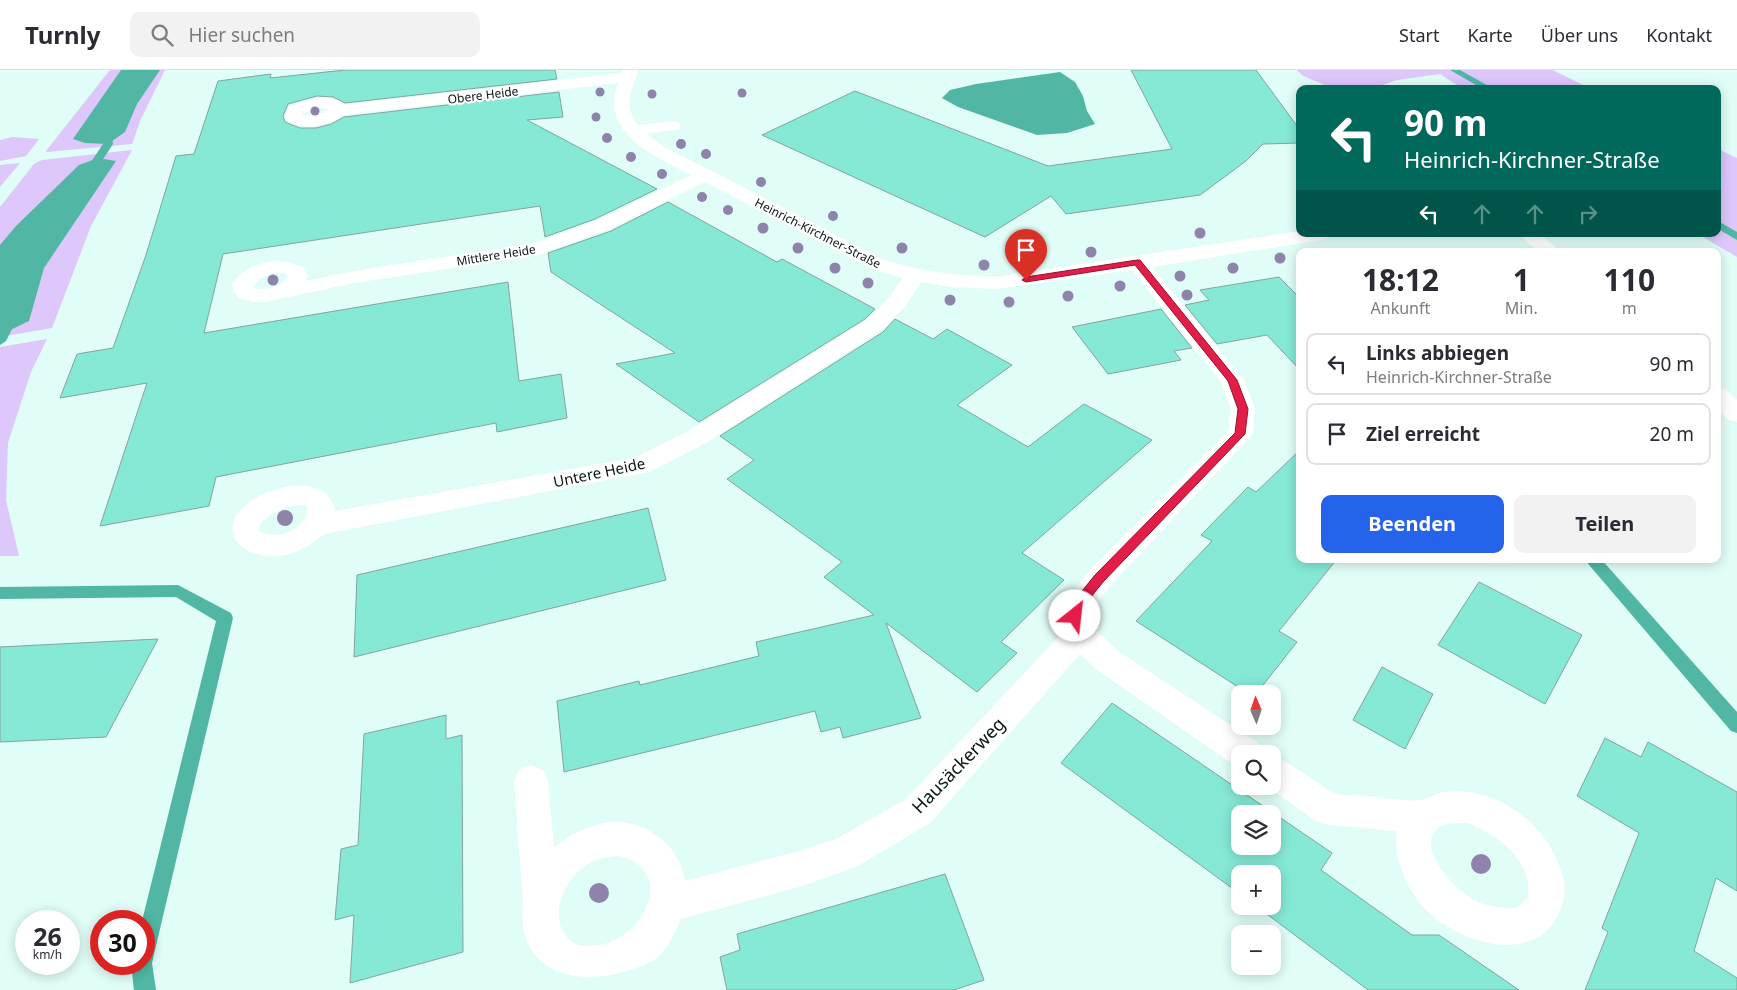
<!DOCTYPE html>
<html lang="de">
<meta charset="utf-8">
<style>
:root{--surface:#fff;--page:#f2f2f3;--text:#2b2b33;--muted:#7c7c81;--line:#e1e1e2;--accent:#2563eb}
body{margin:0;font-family:"Noto Sans",sans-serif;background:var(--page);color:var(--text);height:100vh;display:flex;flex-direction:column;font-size:19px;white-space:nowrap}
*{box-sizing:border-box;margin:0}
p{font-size:16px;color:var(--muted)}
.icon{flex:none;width:28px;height:28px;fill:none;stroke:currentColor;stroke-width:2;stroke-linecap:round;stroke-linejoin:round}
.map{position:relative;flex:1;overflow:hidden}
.panel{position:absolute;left:1296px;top:178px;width:425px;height:315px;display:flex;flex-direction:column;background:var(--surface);border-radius:10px;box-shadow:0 2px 12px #0003}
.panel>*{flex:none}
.guide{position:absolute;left:1296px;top:15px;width:425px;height:152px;border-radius:10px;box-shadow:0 2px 12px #0003;background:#00695c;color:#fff;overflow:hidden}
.needle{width:32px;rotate:358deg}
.controls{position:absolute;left:1231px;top:615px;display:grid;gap:10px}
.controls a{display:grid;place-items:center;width:50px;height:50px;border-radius:10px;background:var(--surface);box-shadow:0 2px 12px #0003;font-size:25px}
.speed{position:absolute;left:15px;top:840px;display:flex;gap:10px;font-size:25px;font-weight:700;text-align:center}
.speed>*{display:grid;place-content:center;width:65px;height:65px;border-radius:50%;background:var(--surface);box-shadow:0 2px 12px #0003;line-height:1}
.speed small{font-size:12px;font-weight:400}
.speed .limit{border:8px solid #d22;background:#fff;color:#111}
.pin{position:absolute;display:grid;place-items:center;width:42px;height:42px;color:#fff;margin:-51px -21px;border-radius:50% 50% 50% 0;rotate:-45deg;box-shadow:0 0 5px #0007}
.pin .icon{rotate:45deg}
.me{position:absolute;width:55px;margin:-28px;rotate:29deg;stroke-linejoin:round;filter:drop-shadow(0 0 4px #0008)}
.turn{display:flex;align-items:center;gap:18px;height:105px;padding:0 25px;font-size:22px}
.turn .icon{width:65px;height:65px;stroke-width:2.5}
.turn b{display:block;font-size:35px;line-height:42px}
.lanes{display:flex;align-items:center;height:48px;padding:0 25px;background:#0003;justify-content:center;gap:25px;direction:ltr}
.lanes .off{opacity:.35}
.eta{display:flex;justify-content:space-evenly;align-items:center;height:85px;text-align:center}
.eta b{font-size:30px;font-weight:700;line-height:35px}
.button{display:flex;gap:10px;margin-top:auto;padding:10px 25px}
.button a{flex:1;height:58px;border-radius:10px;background:var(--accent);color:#fff;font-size:20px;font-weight:700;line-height:58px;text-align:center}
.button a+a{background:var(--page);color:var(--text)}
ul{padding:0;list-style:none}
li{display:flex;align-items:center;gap:15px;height:62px;margin:0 10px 8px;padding:0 15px;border:2px solid var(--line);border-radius:10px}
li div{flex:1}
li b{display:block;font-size:19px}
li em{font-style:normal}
header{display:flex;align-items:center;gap:30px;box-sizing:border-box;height:70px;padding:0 25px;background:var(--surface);border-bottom:1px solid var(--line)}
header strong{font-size:24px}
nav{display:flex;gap:28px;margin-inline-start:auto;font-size:18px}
.search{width:350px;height:45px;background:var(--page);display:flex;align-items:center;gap:12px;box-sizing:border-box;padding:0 18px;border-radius:10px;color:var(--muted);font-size:19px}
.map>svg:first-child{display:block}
.green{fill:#ddc7fb}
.water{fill:#51b7a4}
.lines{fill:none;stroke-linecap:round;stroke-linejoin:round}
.stream{fill:#51b7a4;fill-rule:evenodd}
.building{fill:#85e9d5;stroke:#83a59d;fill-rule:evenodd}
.lane{fill:#fff;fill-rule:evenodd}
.street{fill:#fff;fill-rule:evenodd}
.tree{fill:#8d83ab}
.route{fill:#e11d48;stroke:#92132f}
.labels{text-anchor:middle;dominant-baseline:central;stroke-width:4.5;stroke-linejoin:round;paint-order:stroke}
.far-street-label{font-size:12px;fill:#0a1714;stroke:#fff}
.street-label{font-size:15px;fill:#0a1714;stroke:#fff}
.near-street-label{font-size:18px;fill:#0a1714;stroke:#fff}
</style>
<header>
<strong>Turnly</strong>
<div class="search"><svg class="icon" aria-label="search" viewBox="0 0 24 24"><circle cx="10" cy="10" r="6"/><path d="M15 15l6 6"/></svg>Hier suchen</div>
<nav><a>Start</a><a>Karte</a><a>Über uns</a><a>Kontakt</a></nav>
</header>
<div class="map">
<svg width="1737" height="920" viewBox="0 0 1737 920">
<rect width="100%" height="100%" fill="#e1fdf7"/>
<g class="green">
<polygon points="110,0 165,0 141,49 132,74 47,82 46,81"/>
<polygon points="1297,0 1553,0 1591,19 1463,19 1440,4 1397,10 1371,19 1335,19 1303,6"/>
<polygon points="13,67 39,69 26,86 0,91 0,70"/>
<polygon points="1718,79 1737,88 1737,187 1698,164 1718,164"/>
<polygon points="132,80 91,156 52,258 0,267 0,137 34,94 42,90"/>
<polygon points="20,93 0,117 0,95"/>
<polygon points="47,269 31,302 8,373 6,430 19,486 0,486 0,277"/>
</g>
<g class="water">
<polygon points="121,0 160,0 137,34 125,62 108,74 85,73 73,69"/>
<polygon points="1060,2 1075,12 1083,26 1087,41 1095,54 1067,63 1037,65 958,37 942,28 950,20 976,14"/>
<polygon points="98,88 116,91 44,198 29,251 6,262 0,263 0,175 16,156 79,95"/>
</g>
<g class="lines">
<g class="stream">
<polygon points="1450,0 1460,0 1494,19 1483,19"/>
<polygon points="108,53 113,56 111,62 113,74 92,106 84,106 83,104 103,74 101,62 105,54"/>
<polygon points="1718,151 1737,162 1737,170 1718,159"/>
<polygon points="14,239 20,243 6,271 0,275 0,259 10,240"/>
<polygon points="1584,489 1601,489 1737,642 1737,663 1731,661"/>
<polygon points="178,515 231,543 233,548 152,893 156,920 134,920 131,894 144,894 142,851 216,551 176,527 0,529 0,517"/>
</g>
</g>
<g class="building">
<polygon points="345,0 555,0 557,9 345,33 333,27 317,26 288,34 283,46 285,52 300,58 316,58 331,54 344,47 559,22 563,47 527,50 657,119 595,149 545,167 540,136 223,184 204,263 508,212 519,311 561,304 567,348 497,362 496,353 216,407 209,436 100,456 147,313 60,328 77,284 113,278 146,185 176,86 194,84 218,11 271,4 270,8"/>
<polygon points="1131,0 1256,0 1300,60 1300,73 1263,74 1246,91 1200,125 1066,144 1051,126 985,167 762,65 855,21 1048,96 1172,79"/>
<polygon points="668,132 777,192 782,189 875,239 865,249 699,352 616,294 675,283 551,202 548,183 611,161"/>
<polygon points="1279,207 1300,228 1300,300 1267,265 1217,274 1185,235 1209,230 1200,220"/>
<polygon points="1161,239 1192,278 1174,281 1181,290 1108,304 1072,257"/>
<polygon points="895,249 933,269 947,259 1012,295 957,335 1028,377 1084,334 1152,370 1022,483 1064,510 1001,572 1017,583 977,622 886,553 921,648 843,668 840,657 821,662 815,641 564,702 557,631 639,611 640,615 759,586 756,572 874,545 824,507 842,492 727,409 754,390 720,366 883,262"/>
<polygon points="1300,380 1300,489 1337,489 1279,561 1297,572 1256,624 1249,624 1136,551 1212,471 1201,465 1248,417 1256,422"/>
<polygon points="648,438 666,510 354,587 357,505"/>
<polygon points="1479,512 1582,565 1545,634 1438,575"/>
<polygon points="158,569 106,667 0,672 0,577"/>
<polygon points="1382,597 1433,624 1405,679 1353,650"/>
<path d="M 1112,633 L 1332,783 L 1321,800 L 1412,865 L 1439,865 L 1519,920 L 1368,920 L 1256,836 L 1272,836 L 1272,804 L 1240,804 L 1240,824 L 1061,693 ZM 1240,744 L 1272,744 L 1272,776 L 1240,776 Z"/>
<polygon points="446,645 446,669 462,665 463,882 350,913 354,845 335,850 341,779 358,775 364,664"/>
<polygon points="1605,668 1641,687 1648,672 1737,722 1737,821 1716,808 1694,881 1737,908 1737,920 1585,920 1608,862 1602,858 1639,763 1577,726"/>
<polygon points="945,804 984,910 954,920 727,920 720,887 740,880 737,864"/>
</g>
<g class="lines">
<polygon class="lane" points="673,51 679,53 681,56 679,59 634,66 628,64 626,61 628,58 634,56"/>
<g class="street">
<path d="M 622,0 L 638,0 C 636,9 632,17 630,26 C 625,50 647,64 663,76 L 884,190 C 921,202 958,205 996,207 L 1300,161 L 1300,164 L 1331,164 L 1328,168 L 1321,170 L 1152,197 L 1244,310 L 1255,339 L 1253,364 L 1109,517 L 1094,538 L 1091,552 L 1092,556 L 1118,581 L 1258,673 L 1263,684 L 1240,684 L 1240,697 L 1234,695 L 1096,599 L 1080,584 L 930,753 L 858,796 L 845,801 L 799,817 L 681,849 C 675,863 668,877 657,888 C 603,920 514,917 523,834 L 514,711 L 519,700 L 531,695 L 543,700 L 548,711 L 554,777 C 571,764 596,751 618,752 C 650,753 681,778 685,811 L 799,781 L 836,769 L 906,729 L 1064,561 C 1056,539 1076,518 1089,501 L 1228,361 L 1231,339 L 1221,312 L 1132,200 L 996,219 L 950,217 L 921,212 L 905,237 L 882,260 L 706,373 L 649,402 L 324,464 C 308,478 287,489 265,486 C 254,484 242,480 236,470 C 212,429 327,388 335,441 L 634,388 L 688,361 L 866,250 L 889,228 L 902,208 L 870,198 L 705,112 L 610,159 L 538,185 L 354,213 L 265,232 L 255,232 L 238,228 L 231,215 C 248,191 277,186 303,197 L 308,206 L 306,211 L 354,201 L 535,173 L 596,151 L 691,105 C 655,86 599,64 618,13 L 343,45 C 328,58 304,60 287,51 L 285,47 L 289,36 C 307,30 329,21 345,35 L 621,3 ZM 317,38 L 330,39 L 316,46 L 302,45 L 303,43 ZM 274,203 L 284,203 L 288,206 C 282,217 265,221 254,218 L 253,216 L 260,209 ZM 304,435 L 307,437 C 310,458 275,472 259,461 L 260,454 C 273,441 286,436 304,435 ZM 617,786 C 680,797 644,875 591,876 C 585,876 577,876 572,872 C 544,850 565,803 594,791 C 601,788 610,787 617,786 Z"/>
<polygon points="1518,164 1540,164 1560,181 1538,181"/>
<polygon points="1718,318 1726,320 1737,330 1737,352 1728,350 1718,339"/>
<path d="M 1272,686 C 1289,692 1303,703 1318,713 C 1323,716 1328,721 1334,723 C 1342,726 1355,725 1364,726 C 1376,727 1410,732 1420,730 C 1428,729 1436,723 1445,722 C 1489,716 1537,746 1555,786 C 1565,808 1569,821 1559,843 C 1535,897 1458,873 1426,840 C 1407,820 1393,789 1397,761 L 1328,755 L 1316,751 L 1266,716 L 1272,716 ZM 1466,753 C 1497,763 1533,791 1528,827 L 1517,838 C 1505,838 1490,837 1478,832 C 1457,823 1408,773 1443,755 C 1449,752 1459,754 1466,753 Z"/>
</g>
</g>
<g class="tree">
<circle cx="600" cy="22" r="4.5"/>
<circle cx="742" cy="23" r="4.5"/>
<circle cx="652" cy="24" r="4.5"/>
<circle cx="315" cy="41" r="4.5"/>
<circle cx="596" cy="47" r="4.5"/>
<circle cx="607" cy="68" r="5"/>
<circle cx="681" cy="74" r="5"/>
<circle cx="706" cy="84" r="5"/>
<circle cx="631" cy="87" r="5"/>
<circle cx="662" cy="104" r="5"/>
<circle cx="761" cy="112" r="5"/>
<circle cx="702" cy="127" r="5"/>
<circle cx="728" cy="140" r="5"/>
<circle cx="833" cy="146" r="5"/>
<circle cx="763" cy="158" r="5.5"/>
<circle cx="1200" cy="163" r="5.5"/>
<circle cx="798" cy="178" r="5.5"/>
<circle cx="902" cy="178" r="5.5"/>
<circle cx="1091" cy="182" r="5.5"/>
<circle cx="1280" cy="188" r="5.5"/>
<circle cx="984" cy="195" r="5.5"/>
<circle cx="835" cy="198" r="5.5"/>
<circle cx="1233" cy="198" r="5.5"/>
<circle cx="1180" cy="206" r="5.5"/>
<circle cx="273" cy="210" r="5.5"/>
<circle cx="868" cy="213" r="5.5"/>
<circle cx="1120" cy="216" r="5.5"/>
<circle cx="1187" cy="225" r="5.5"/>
<circle cx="1068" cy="226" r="5.5"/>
<circle cx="950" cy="230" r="5.5"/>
<circle cx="1009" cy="232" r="5.5"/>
<circle cx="285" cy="448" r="8"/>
<circle cx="1481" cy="794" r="10"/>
<circle cx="599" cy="823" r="10"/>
</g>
<polygon class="route" points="1137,190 1140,190 1237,310 1248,339 1245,364 1103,512 1087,532 1079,549 1071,549 1069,546 1078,526 1095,505 1235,363 1238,339 1228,311 1135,195 1026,212 1022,210 1026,207"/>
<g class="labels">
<g class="far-street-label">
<text transform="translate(483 25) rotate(-7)">Obere Heide</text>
<text transform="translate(818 163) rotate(27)">Heinrich-Kirchner-Straße</text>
<text transform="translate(496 185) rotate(-9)">Mittlere Heide</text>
</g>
<g class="street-label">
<text transform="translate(599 402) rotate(-12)">Untere Heide</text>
</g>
<g class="near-street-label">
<text transform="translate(958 695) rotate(-46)">Hausäckerweg</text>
</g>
</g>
</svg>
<div class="controls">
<a><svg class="needle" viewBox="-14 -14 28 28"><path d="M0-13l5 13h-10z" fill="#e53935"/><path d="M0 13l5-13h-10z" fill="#7c7c81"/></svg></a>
<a><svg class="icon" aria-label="search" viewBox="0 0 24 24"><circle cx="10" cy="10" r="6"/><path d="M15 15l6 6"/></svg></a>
<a><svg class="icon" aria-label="layers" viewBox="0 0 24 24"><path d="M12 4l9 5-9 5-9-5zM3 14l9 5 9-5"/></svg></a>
<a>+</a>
<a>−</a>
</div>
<div class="speed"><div>26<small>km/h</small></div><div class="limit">30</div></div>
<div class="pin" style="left:1026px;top:210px;background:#d93025"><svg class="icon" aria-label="arrive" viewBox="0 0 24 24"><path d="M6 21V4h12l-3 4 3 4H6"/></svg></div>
<svg class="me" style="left:1075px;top:546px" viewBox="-20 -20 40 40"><circle r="19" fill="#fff"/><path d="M0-13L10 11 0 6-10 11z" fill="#e11d48"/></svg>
<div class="guide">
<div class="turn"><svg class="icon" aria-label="left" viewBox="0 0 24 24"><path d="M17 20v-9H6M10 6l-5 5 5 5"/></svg><div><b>90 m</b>Heinrich-Kirchner-Straße</div></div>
<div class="lanes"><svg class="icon" aria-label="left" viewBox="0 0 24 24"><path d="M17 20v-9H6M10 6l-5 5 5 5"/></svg><svg class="icon off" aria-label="ahead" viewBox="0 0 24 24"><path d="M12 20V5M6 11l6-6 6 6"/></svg><svg class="icon off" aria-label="ahead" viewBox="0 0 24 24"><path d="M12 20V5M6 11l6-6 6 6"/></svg><svg class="icon off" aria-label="right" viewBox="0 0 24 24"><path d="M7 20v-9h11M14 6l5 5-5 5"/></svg></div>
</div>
<section class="panel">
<div class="eta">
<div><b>18:12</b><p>Ankunft</p></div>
<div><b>1</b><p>Min.</p></div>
<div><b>110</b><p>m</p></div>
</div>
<ul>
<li><svg class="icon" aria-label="left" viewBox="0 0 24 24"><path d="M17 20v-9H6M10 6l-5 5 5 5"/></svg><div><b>Links abbiegen</b><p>Heinrich-Kirchner-Straße</p></div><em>90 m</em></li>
<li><svg class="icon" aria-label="arrive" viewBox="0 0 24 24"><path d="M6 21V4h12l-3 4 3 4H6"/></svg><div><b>Ziel erreicht</b></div><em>20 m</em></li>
</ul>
<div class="button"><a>Beenden</a><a>Teilen</a></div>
</section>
</div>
